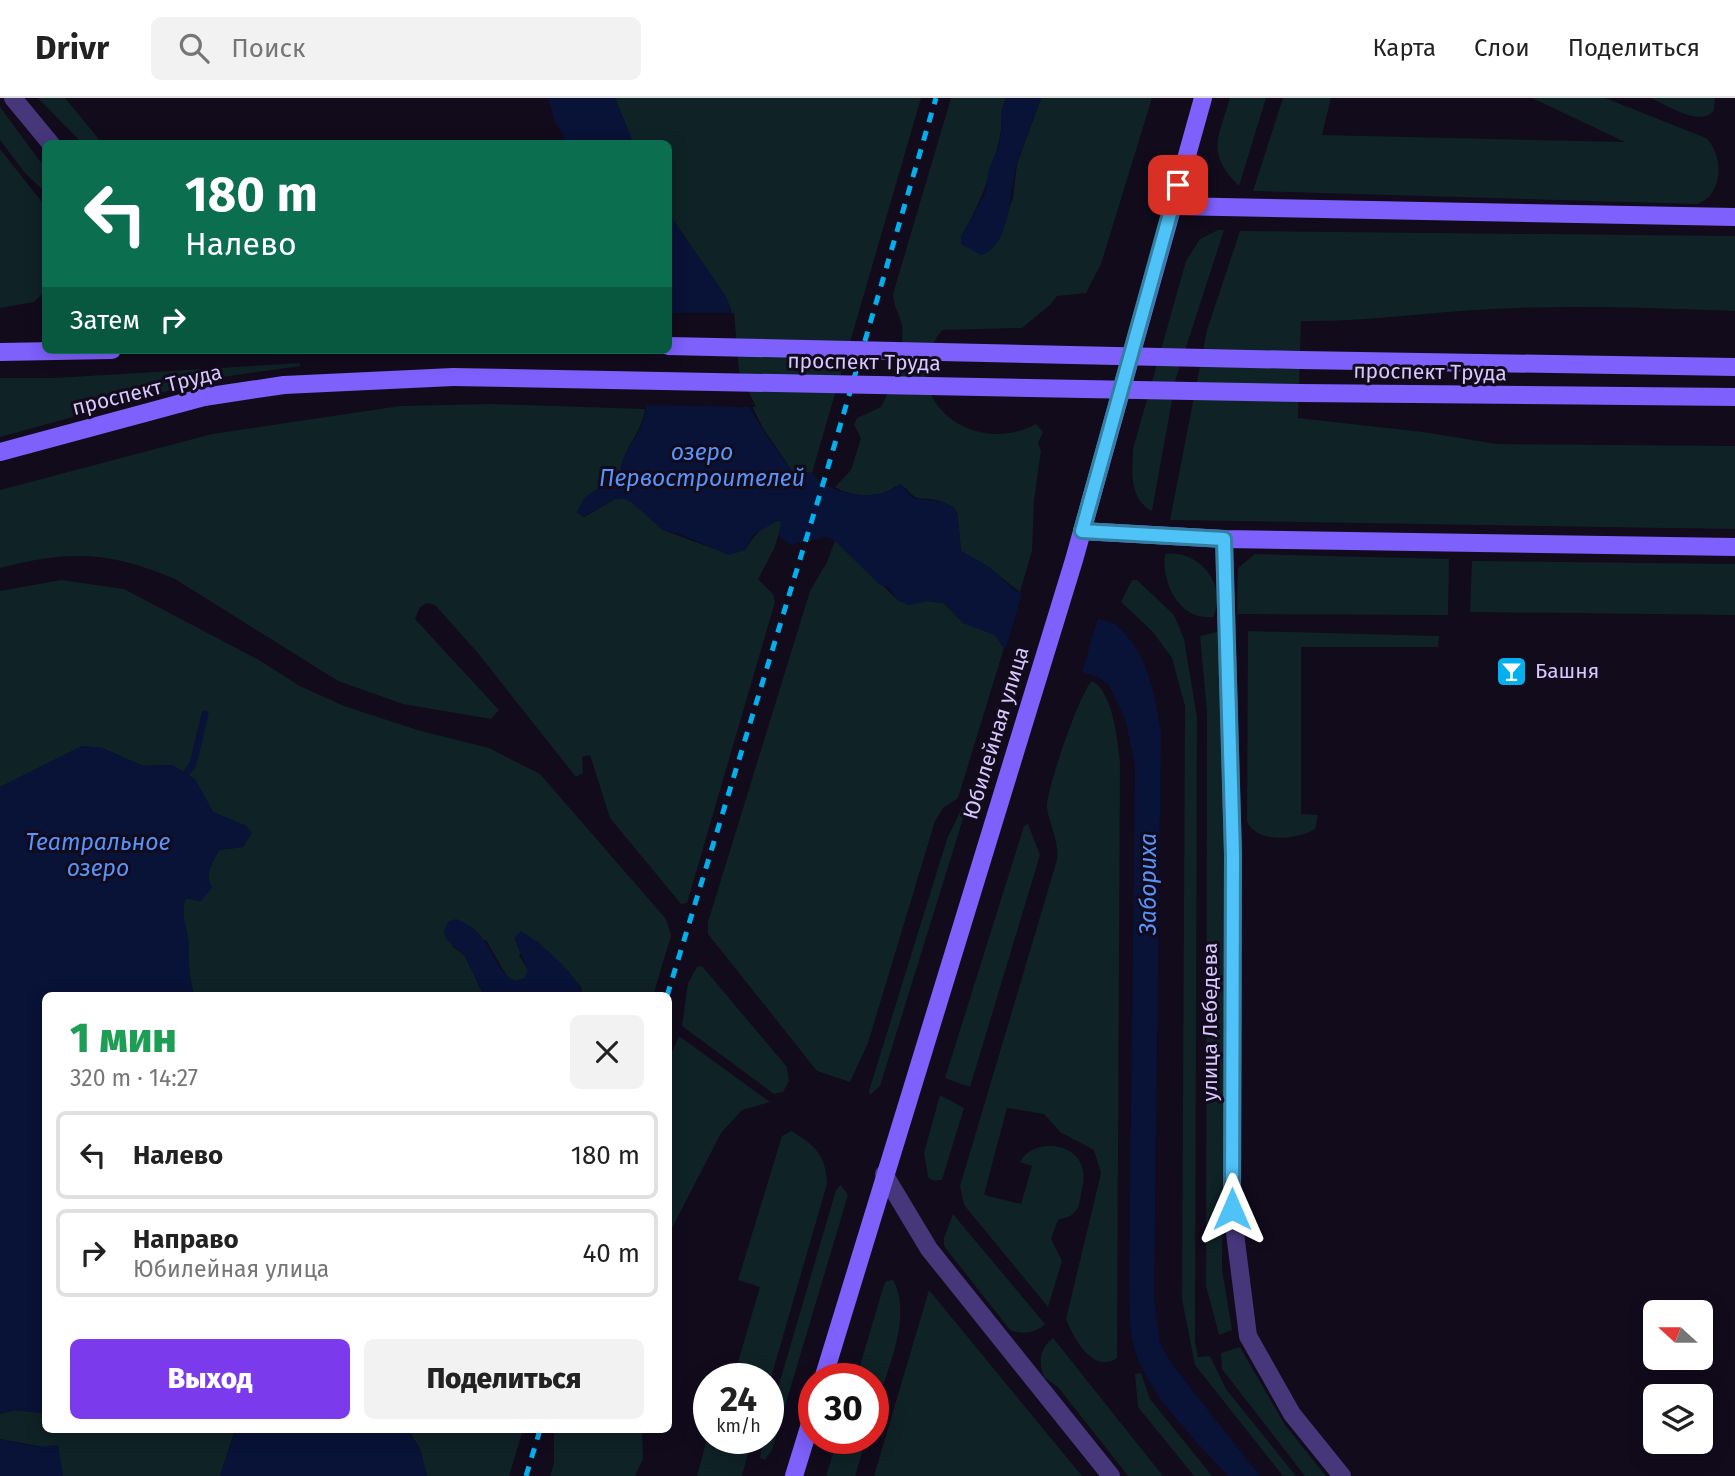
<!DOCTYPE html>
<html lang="ru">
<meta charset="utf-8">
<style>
:root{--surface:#fff;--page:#f2f2f2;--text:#222;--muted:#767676;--line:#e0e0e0;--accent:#7c3aed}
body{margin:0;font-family:"Fira Sans",sans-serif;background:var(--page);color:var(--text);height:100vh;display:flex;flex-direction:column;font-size:26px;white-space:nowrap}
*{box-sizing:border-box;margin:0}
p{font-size:23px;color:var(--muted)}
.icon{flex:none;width:38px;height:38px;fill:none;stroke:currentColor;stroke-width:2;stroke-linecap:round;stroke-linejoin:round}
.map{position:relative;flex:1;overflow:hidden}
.sheet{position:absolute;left:42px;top:894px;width:630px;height:441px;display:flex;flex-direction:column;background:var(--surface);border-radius:10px;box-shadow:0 4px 18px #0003}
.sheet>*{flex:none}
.hud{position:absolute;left:42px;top:42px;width:630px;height:214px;border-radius:10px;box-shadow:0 4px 18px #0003;background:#0b6e4f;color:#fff;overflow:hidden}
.needle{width:46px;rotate:291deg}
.tools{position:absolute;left:1643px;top:1202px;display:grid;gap:14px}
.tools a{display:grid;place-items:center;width:70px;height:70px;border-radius:10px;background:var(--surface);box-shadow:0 4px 18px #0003;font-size:35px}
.speed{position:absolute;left:693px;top:1265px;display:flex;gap:14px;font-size:35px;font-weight:700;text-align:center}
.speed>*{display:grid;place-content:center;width:91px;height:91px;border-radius:50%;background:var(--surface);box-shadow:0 4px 18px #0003;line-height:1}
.speed small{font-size:18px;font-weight:400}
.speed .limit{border:10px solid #d22;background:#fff;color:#111}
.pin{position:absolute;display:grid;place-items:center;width:60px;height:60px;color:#fff;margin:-30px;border-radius:14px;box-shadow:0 4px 10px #0006}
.me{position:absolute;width:77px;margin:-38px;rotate:0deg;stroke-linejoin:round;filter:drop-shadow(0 0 5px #0008)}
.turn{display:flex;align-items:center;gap:24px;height:147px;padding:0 28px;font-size:32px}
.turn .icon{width:91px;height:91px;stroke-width:2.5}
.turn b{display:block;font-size:49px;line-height:60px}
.then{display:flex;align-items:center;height:66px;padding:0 28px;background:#0003;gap:14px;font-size:26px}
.round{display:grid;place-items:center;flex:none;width:74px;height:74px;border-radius:10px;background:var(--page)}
.summary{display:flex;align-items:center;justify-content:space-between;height:119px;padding:0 28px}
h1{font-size:42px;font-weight:800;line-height:52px;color:#1e9e55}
.cta{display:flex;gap:14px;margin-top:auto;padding:14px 28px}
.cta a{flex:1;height:80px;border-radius:10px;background:var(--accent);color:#fff;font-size:28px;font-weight:800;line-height:80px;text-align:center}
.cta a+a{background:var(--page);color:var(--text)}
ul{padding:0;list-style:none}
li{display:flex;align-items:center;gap:21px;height:88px;margin:0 14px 10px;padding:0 14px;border:4px solid var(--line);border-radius:10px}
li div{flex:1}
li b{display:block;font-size:26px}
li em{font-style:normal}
header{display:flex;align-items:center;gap:42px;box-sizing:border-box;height:98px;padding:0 35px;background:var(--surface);border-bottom:2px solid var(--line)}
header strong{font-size:33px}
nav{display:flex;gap:38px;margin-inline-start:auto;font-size:24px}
.search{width:490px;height:63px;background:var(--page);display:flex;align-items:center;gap:18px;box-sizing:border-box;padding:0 24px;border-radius:10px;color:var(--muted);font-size:26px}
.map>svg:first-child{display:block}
.green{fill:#0f2226}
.water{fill:#091237}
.pier{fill:#110b1c}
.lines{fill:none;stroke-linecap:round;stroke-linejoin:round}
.stream{stroke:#091237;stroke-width:7}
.minor{stroke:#45377a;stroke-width:18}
.tertiary{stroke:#45377a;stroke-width:18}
.secondary{stroke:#7e60fc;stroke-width:18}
.rail{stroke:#04afed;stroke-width:5;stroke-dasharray:10 9;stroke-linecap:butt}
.secondary-bridge{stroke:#7e60fc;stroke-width:18}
.route-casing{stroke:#337fa1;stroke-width:18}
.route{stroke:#4fc3f7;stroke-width:12}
.labels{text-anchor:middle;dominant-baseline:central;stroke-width:6;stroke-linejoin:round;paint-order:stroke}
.street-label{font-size:21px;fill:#d7c7fe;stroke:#110b1c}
.poi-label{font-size:21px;fill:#d7c7fe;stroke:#110b1c;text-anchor:start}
.water-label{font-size:23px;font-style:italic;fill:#5794fc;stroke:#110b1c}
</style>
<header>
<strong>Drivr</strong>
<div class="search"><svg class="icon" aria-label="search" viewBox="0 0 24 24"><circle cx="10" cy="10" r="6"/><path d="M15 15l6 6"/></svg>Поиск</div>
<nav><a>Карта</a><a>Слои</a><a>Поделиться</a></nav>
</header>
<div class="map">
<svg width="1735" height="1378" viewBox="0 0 1735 1378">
<rect width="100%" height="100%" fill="#110b1c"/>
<g class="green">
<polygon points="38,0 65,0 102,45 82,45"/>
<polygon points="615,0 921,0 812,375 792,373 763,330 735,274 731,212 726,199 669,116 668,46 633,45"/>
<path d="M 951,0 L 1006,0 C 1000,15 1003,28 999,43 C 991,78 979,108 961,139 L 997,144 L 1013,100 L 1017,66 L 1041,0 L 1152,0 L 1101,166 L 1086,195 L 1057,198 L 1050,207 L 1022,230 L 942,232 C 892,298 972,361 1036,326 L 1043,334 L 1038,345 L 1041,353 L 1034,403 L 1032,453 L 1020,494 L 988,469 L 961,453 L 957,414 C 951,411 943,404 936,402 C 921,399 916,404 906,390 L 896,388 C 880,401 851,399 835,389 L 851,372 L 861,340 L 854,327 L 857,320 L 881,309 C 892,287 905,253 902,228 C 900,217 893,208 893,196 Z"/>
<path d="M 1230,0 L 1266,0 L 1239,88 C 1206,54 1218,41 1230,0 Z"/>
<path d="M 1283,0 L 1331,0 L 1322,37 L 1625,44 L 1532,0 L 1605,0 L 1706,40 C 1724,57 1724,97 1697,106 L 1253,93 Z"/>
<path d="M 1650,0 L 1715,0 L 1714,12 C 1701,30 1667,7 1650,0 Z"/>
<polygon points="0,9 45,70 45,94 25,75 0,42"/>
<polygon points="0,51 45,108 45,193 34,204 0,210"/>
<path d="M 1218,132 L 1224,132 L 1176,280 L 1152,413 C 1129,402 1132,373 1133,351 L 1186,163 L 1200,141 Z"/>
<path d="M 1240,133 L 1735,138 L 1735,213 C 1654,210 1574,207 1494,211 C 1429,214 1366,224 1301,223 L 1298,320 L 1423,334 L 1497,346 L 1735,348 L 1735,431 L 1170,422 L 1207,232 Z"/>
<polygon points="299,265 301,268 215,280 0,339 0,280 55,280"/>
<path d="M 491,306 L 645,311 C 642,336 620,354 621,375 L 597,392 L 577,414 L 584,419 L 615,401 L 623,400 L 631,403 L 663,432 L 712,450 L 745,452 C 753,439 766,421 783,423 L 774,451 L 758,481 L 773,496 L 775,504 L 687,805 L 681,806 L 610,720 L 590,657 L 582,659 L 583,675 L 576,679 L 477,554 L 435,507 L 427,505 L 420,509 L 415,521 L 499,612 L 491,621 L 403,606 L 338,583 L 175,481 C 108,453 70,452 0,470 L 0,392 L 212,336 L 400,308 Z"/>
<path d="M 835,443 C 842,448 892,495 894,499 L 944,505 L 959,521 L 995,537 L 1004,550 L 958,700 L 943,710 L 935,723 L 868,945 L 850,984 L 817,973 L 708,836 L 708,824 L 810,493 L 827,464 Z"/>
<path d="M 1165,456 C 1199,451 1228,487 1213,519 C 1179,523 1161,484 1165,456 Z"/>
<polygon points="1255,456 1449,461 1448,517 1237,516 1238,470"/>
<polygon points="1472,463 1735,466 1735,517 1470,514"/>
<path d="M 61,482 L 124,491 L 259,562 L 300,588 L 344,608 L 421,633 L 489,650 L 540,676 L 666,821 L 671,838 L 653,898 L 582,898 L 581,889 L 537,843 L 519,857 L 528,872 L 525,880 L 516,883 L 508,880 L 486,842 L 452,848 L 465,858 L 484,898 L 194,898 C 190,879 179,816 185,800 L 201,803 L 208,773 L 219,752 L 243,749 L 251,735 L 246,728 L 213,714 L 195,682 L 172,667 L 143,668 L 102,650 L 82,648 L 0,689 L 0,493 Z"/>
<polygon points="1132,482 1137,482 1174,517 1184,541 1197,619 1195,1243 1198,1259 1210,1258 1226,1291 1296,1378 1283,1378 1195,1267 1182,1201 1185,608 1172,560 1152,533 1121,504"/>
<polygon points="1221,533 1227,535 1222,1171 1232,1232 1219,1237 1206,1188 1207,614 1200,538"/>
<path d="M 1248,533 L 1439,538 L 1438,549 L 1301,549 L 1301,716 L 1318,717 L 1315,731 C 1298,742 1255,746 1247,723 Z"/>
<path d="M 1092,583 C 1113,593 1118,645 1120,665 L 1117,1260 C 1093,1277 1073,1239 1066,1221 L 1101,1075 L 1094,1052 L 1060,1034 L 1044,1016 L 1007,1010 L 984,1097 L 1021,1106 L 1032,1068 L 1020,1064 C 1031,1041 1075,1043 1082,1069 C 1085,1078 1083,1087 1081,1096 C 1080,1103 1079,1111 1073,1116 C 1069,1120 1063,1120 1058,1122 L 1051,1141 L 1062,1163 L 1048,1209 L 964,1107 L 960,1088 L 1057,762 C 1060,744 1049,727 1047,710 C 1045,695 1081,591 1092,583 Z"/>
<polygon points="964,706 966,711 880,988 870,997 869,993 947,741"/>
<polygon points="1028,726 1040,757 970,989 945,980 1024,728"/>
<polygon points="702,868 787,969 789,983 783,994 774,996 682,928 688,885 697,869"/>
<polygon points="679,938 770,1004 742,1012 721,1035 669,1136 669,961"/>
<polygon points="940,997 964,1010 942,1082 934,1083 928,1079 924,1055"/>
<path d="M 791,1033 C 815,1047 826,1057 827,1086 L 768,1290 L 768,1281 L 733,1281 L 760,1189 L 738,1182 L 782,1038 Z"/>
<polygon points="841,1087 848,1097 772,1352 765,1362 760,1360 763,1341 768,1340 768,1324 836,1092"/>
<path d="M 953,1116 L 1045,1226 C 1036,1235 1022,1237 1010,1232 L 944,1148 L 944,1140 Z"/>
<path d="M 893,1182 C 914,1219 885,1278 873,1316 L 873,1281 L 856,1281 L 883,1190 L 886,1183 Z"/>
<polygon points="929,1192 1082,1378 874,1378"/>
<path d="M 1053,1240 L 1163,1378 L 1128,1378 L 1058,1289 L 1044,1279 C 1038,1263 1040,1250 1053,1240 Z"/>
<polygon points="1240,1249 1285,1327 1326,1378 1305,1378 1222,1271 1221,1255"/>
<polygon points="1141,1275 1150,1301 1212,1378 1194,1378 1138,1309 1135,1276"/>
<polygon points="15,1312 45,1315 46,1332 235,1332 220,1378 63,1378 57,1355 49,1350 0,1341 0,1316"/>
<polygon points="408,1332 523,1332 509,1378 427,1378 420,1351"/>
<polygon points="554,1332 642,1332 643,1361 635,1378 550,1378 554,1365"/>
<polygon points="709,1334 709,1340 752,1341 742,1378 697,1378"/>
<polygon points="838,1340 866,1341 855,1378 826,1378"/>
</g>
<g class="water">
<polygon points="548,0 615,0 633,45 567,45 555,24"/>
<path d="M 1006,0 L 1041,0 C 1033,22 1024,44 1017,66 C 1009,91 1012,148 981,157 L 961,146 L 961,139 L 985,95 L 989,71 L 999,47 L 1002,29 L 1001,14 Z"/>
<path d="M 669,116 L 726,199 C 736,222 728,250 735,274 C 745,309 771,344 792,373 L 812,375 C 827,394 863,402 886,394 C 892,392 895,388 901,386 L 913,400 L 943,404 L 954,409 L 958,420 L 961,453 L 989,469 L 1014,492 L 1115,526 C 1147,552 1155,595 1161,634 L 1154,1199 L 1160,1245 L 1174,1269 L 1260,1378 L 1228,1378 C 1197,1344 1145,1294 1134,1249 C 1128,1228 1130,1201 1129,1179 L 1135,667 L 1125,621 L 1109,587 L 1098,579 L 1004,550 L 995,537 L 963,525 L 944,505 L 929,503 L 909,507 L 898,503 L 889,490 L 879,486 L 835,443 L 826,439 L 790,447 L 779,438 L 781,421 L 753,437 L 745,452 L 729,457 L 680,436 L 663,432 L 631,404 L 623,400 L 615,401 L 583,419 L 577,414 L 584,400 L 621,375 C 620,355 639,340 644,320 C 649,298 648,274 650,252 L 668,252 Z"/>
<path d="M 82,648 L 102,650 L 143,668 L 172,667 L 195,681 L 213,714 L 246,728 L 252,735 L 242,749 L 219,752 C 212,766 204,775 212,790 L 201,803 L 186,800 C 179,817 189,832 189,849 C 188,866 190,881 194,898 L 46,898 L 45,1315 L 15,1312 L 0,1316 L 0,689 Z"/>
<path d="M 456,821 C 495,835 490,873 516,883 L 525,880 L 528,872 L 514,840 L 521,833 C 540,845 578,875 582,898 L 484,898 L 465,858 L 446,841 L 444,833 L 448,824 Z"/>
<polygon points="236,1332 408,1332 420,1351 427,1378 220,1378"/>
<polygon points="0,1341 39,1349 58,1347 63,1378 0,1378"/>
</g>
<g class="pier">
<polygon points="669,215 734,215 739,273 756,309 642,307 647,252 668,252"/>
<polygon points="1023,492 1099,516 1081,577 1005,554"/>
</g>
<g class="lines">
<polyline class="stream" points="180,684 193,666 205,616"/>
<g class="minor">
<polyline points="1224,441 1233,757 1232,1111 1248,1238 1292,1316 1342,1378"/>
<polyline points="884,1076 929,1151 1111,1378"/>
</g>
<polyline class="tertiary" points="13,0 51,46"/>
<g class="secondary">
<polyline points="1172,108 1735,119"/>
<polyline points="0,254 112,252"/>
<polyline points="1300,262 1735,269"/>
<polyline points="1299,295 1735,299"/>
<polyline points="0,354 204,299 284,287 453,279"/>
<polyline points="1082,433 1224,441 1735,449"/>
<polyline points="823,1281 1074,462 1203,0"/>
<polyline points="794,1378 814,1313"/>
</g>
<g class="rail">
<polyline points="667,898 826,376 936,0"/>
<polyline points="526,1378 540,1332"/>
</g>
<g class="secondary-bridge">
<polyline points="668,248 1300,262"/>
<polyline points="453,279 1299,295"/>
</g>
</g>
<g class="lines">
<defs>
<polyline id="route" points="1178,87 1082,433 1224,441 1233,757 1232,1111"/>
</defs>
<use href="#route" class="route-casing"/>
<use href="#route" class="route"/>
</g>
<defs>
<symbol id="bar-square" viewBox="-11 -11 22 22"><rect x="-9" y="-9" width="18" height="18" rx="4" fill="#04afed" stroke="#110b1c"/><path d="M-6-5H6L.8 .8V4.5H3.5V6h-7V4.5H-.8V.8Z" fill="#fff"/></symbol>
</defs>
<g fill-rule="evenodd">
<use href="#bar-square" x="1494" y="556" width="35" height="35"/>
</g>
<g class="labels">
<g class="street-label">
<text transform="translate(864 264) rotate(1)">проспект Труда</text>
<text transform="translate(1430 274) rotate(1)">проспект Труда</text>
<text transform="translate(147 292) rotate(-14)">проспект Труда</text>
<text transform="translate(996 635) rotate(-73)">Юбилейная улица</text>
<text transform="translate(1210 924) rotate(-90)">улица Лебедева</text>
</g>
<g class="poi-label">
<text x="1535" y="573">Башня</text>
</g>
<g class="water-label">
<text x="702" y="354">озеро<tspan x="702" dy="26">Первостроителей</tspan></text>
<text x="98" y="744">Театральное<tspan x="98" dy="26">озеро</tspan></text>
<text transform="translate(1148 786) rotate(-90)">Забориха</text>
</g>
</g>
</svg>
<div class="tools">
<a><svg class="needle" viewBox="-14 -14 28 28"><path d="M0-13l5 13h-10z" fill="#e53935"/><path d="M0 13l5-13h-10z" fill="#767676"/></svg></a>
<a><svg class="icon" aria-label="layers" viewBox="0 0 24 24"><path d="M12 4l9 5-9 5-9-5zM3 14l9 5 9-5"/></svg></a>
</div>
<div class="speed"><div>24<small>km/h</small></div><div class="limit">30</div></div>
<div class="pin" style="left:1178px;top:87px;background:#d93025"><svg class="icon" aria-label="arrive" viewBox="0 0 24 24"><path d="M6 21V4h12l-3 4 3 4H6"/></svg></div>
<svg class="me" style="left:1232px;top:1111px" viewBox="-20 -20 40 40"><path d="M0-17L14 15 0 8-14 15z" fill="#4fc3f7" stroke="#fff" stroke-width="4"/></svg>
<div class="hud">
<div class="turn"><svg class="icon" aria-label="left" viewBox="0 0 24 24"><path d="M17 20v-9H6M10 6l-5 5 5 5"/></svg><div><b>180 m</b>Налево</div></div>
<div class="then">Затем<svg class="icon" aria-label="right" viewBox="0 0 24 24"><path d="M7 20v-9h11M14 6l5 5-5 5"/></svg></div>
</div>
<section class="sheet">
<div class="summary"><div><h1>1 мин</h1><p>320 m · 14:27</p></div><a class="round"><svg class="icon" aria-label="close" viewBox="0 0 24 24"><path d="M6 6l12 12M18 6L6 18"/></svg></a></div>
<ul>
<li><svg class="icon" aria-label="left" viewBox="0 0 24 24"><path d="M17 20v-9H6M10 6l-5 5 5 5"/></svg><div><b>Налево</b></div><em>180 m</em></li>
<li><svg class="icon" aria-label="right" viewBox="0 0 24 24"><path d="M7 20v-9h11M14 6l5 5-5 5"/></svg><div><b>Направо</b><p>Юбилейная улица</p></div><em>40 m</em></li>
</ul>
<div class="cta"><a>Выход</a><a>Поделиться</a></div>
</section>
</div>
